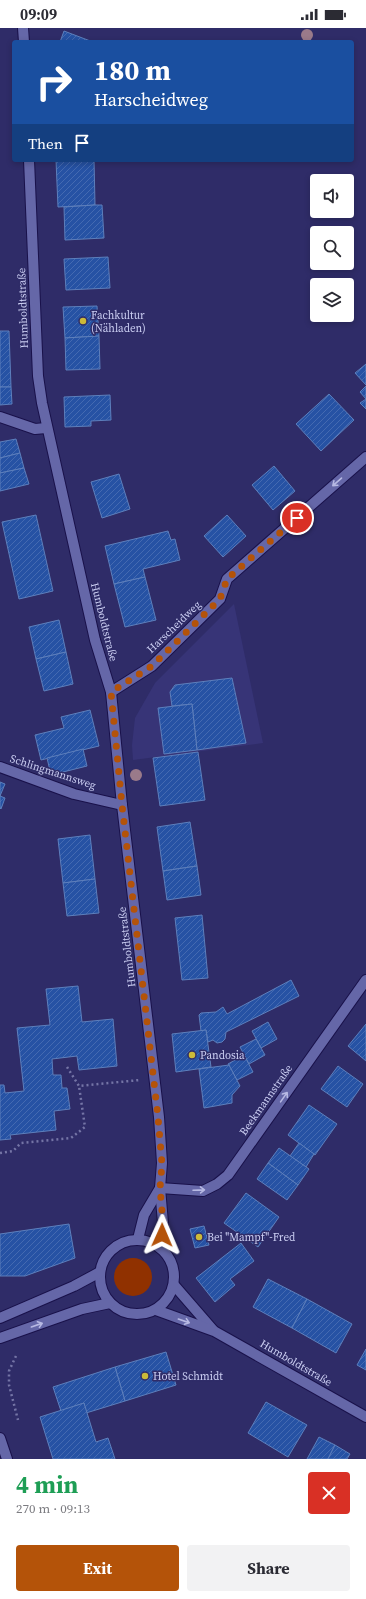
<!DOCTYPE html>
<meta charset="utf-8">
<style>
:root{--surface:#fff;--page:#f2f2f3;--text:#2b2b33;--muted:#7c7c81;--accent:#b45309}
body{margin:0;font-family:"Source Serif 4",serif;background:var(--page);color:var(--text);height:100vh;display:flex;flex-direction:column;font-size:15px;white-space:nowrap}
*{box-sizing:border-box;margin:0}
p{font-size:13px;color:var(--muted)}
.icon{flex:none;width:22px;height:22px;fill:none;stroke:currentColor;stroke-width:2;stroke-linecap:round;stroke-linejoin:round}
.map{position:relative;height:1431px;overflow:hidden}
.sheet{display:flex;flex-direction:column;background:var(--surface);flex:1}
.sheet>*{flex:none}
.guide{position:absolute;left:12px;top:12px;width:342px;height:122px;border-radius:4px;box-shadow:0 2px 6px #0003;background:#1a4fa0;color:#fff;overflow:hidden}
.tools{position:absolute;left:310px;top:146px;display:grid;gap:8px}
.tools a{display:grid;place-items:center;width:44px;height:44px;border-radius:4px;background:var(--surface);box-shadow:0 2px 6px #0003;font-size:20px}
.pin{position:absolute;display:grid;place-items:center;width:34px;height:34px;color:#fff;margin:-17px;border:2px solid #fff;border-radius:50%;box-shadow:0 1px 4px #0007}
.me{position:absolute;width:44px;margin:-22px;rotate:1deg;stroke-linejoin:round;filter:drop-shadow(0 0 3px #0008)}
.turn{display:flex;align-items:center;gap:14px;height:84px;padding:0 16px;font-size:18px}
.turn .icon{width:52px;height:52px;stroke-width:2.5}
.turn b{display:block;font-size:28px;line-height:34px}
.then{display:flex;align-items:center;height:38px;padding:0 16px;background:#0003;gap:8px;font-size:15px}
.round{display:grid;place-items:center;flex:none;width:42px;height:42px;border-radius:4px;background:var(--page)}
.summary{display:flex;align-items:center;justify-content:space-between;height:68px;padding:0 16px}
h1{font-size:24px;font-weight:700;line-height:30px;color:#1e9e55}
.primary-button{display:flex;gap:8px;margin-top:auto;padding:8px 16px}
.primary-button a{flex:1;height:46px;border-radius:4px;background:var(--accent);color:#fff;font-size:16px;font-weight:700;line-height:46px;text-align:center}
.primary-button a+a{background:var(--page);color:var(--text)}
.status{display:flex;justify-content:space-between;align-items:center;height:28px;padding:0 20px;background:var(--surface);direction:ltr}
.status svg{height:11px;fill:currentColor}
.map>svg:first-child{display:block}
.built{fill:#373477}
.green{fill:#903100}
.building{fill:url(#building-hatch);stroke:#5d7fbc}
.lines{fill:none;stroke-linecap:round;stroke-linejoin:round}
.lane-casing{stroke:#19114a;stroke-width:12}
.street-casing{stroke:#19114a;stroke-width:12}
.secondary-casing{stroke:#19114a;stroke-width:12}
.path{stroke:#7575a6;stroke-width:2.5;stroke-dasharray:2 3;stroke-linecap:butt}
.lane{stroke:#6567a8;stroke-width:10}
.street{stroke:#6567a8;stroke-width:10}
.secondary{stroke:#6567a8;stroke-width:10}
.tree{fill:#9a7a8a}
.oneway{stroke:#b7b9e3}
.route{stroke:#b45309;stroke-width:7;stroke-dasharray:0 12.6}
.poi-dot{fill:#cbba39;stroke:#2f2c68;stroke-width:1.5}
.labels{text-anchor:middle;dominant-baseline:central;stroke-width:3;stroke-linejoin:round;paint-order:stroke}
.street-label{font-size:11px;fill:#cbcef2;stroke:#2f2c68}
.poi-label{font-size:11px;fill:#cbcef2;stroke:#2f2c68;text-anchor:start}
</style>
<div class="status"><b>09:09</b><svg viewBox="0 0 49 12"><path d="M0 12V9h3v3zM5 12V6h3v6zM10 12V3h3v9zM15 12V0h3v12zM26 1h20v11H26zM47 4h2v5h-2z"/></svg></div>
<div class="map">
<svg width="366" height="1431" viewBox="0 0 366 1431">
<defs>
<pattern id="building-hatch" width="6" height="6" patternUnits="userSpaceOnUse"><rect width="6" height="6" fill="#2652a4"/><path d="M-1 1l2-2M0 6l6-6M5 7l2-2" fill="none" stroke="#446ab1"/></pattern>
</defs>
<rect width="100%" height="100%" fill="#2f2c68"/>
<polygon class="built" points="234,576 263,715 133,732 132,717 135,690 155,655"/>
<circle class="green" cx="133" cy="1249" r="19"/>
<g class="building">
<polygon points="64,3 93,14 60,14"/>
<polygon points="56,132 94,132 95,177 58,179"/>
<polygon points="95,177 102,177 104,210 65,212 64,179"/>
<polygon points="108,229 110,260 66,262 64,231"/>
<polygon points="97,278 99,308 65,310 63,279"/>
<polygon points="0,303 9,303 11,359 0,359"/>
<polygon points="99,308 100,341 66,342 65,310"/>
<polygon points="366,336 366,357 355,345"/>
<polygon points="366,358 366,381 360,375 366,371 360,364"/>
<polygon points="0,359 11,359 12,376 0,377"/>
<polygon points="329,366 354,392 321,423 296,396"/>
<polygon points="110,367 111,392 91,393 91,398 65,399 64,369"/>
<polygon points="16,411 20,425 0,430 0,414"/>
<polygon points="20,425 24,440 0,445 0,430"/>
<polygon points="274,438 295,463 273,482 252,457"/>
<polygon points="24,440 29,456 0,463 0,445"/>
<polygon points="119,446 130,481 102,490 91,454"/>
<polygon points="36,487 53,563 19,571 2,494"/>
<polygon points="227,487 246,508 223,529 204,508"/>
<polygon points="168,503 171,512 175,511 180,532 143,541 145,549 114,556 105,518"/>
<polygon points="145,549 156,592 125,599 114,556"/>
<polygon points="59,592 66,624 36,631 29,599"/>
<polygon points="66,624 73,656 44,663 36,631"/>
<polygon points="232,650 246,715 197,722 192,676 172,678 170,664 175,657"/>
<polygon points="192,676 197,722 164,726 158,680"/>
<polygon points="90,682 99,718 41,732 35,707 64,700 61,689"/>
<polygon points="83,721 87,738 51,747 47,730"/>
<polygon points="198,724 205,772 160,778 153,730"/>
<polygon points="0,754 5,756 0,768 5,770 1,781 0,780"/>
<polygon points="190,794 197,838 163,843 157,799"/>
<polygon points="90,807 95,851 63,855 58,811"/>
<polygon points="197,838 201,867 167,872 163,843"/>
<polygon points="95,851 99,885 67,888 63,855"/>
<polygon points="202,887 208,950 182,952 175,890"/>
<polygon points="291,952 299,968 226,1004 225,1011 222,1014 217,1015 213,1012 208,1014 206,1002 201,1003 199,987 201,985 216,984 223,979 227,986"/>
<polygon points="78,958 82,994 113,991 117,1038 79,1042 77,1028 52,1031 53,1047 61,1047 62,1060 67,1060 70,1081 54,1083 56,1102 10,1107 11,1111 0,1112 0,1057 4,1057 5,1065 24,1063 17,1000 50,997 46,961"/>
<polygon points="268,994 277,1011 261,1020 252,1003"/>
<polygon points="366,996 366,1033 348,1018"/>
<polygon points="206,1002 211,1039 176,1044 172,1006"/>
<polygon points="256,1011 265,1027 249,1036 240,1019"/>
<polygon points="244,1027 253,1044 237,1052 228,1036"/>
<polygon points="229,1037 240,1058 232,1067 232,1075 204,1080 199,1041"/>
<polygon points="338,1038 363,1056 347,1079 321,1061"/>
<polygon points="309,1077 337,1096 315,1127 288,1107"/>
<polygon points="299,1115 314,1126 306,1139 290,1128"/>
<polygon points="279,1120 309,1141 298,1157 268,1135"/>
<polygon points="268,1135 298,1157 287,1172 257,1151"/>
<polygon points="246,1165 279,1189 258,1219 224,1195"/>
<polygon points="69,1196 75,1230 25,1248 0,1248 0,1206"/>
<polygon points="204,1198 209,1217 195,1220 190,1201"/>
<polygon points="241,1215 254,1233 230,1251 235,1257 215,1274 196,1250"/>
<polygon points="268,1251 307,1271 292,1300 253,1279"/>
<polygon points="307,1271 352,1296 336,1325 292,1300"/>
<polygon points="366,1321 366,1342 357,1337"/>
<polygon points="166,1324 176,1357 125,1373 115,1339"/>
<polygon points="115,1339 125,1373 86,1385 84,1375 61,1383 53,1359"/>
<polygon points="266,1374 307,1397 288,1429 248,1405"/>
<polygon points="84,1375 96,1414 108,1410 115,1431 53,1431 40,1389"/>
<polygon points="319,1409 335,1417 328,1431 307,1431"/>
<polygon points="335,1417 350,1426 347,1431 328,1431"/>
</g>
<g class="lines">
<defs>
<polyline id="lane" points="0,389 35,401 46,400"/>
<g id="street">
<polyline points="23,0 24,14"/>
<polyline points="29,132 38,348 42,375 95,612 111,664 122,777 159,1089 162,1135 160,1160 163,1195 161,1220"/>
<polyline points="111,664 152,638 220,571 227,551 366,429"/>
<polyline points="0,739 74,766 122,777"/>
<polyline points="160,1160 203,1163 217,1156 228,1147 366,952"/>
<polyline points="138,1211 144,1187 160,1160"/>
<polyline points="0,1410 7,1431"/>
</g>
<g id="secondary">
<circle cx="137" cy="1249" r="37"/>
<polyline points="174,1257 213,1302"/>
<polyline points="156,1282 214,1303 366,1389"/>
<polyline points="0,1290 74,1258 100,1244"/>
<polyline points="0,1310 82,1281 110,1275"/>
</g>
</defs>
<use href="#lane" class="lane-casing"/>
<use href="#street" class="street-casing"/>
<use href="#secondary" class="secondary-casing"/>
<g class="path">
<polyline points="67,1039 79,1058 140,1052"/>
<polyline points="0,1125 13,1123 21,1115 71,1110 85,1099 79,1058"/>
<polyline points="16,1328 9,1343 9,1357 18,1392"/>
</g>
<use href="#lane" class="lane"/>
<use href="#street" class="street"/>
<use href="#secondary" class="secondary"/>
</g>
<g class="tree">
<circle cx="307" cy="7" r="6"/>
<circle cx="136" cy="747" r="6"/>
</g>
<defs><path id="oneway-shaft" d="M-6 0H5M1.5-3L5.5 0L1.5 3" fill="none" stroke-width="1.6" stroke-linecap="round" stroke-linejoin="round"/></defs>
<g class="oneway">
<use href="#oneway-shaft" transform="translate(337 454) rotate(139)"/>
<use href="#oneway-shaft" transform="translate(284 1069) rotate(-55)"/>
<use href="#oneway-shaft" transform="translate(199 1162) rotate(-2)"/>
<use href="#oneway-shaft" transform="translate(184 1293) rotate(19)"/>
<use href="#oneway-shaft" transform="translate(37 1297) rotate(-19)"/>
</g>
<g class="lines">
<polyline class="route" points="162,1207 163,1194 160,1160 162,1136 158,1089 122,777 111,664 152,638 220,571 227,551 297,490"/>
</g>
<g class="poi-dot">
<circle cx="83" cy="293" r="4"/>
<circle cx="192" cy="1027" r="4"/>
<circle cx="199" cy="1209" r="4"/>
<circle cx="145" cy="1348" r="4"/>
</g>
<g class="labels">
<g class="street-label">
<text transform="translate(23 280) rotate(-92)">Humboldtstraße</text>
<text transform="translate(104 594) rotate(76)">Humboldtstraße</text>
<text transform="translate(174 599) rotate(-44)">Harscheidweg</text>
<text transform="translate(53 744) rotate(18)">Schlingmannsweg</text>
<text transform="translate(127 919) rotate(-97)">Humboldtstraße</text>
<text transform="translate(266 1072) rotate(-55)">Beekmannstraße</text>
<text transform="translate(296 1335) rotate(30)">Humboldtstraße</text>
</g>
<g class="poi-label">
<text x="91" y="287">Fachkultur<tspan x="91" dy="13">(Nähladen)</tspan></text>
<text x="200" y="1027">Pandosia</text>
<text x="207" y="1209">Bei "Mampf"-Fred</text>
<text x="153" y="1348">Hotel Schmidt</text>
</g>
</g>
</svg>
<div class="tools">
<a><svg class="icon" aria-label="sound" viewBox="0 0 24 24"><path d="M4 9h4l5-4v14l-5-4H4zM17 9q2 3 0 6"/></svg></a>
<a><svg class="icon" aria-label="search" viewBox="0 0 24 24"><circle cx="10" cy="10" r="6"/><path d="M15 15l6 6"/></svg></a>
<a><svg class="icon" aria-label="layers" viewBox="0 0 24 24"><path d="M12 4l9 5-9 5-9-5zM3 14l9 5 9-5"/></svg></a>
</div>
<div class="pin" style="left:297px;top:490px;background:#d93025"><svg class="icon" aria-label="arrive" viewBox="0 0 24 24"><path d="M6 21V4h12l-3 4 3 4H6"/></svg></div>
<svg class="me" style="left:162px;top:1207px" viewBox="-20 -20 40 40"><path d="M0-17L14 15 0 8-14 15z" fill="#b45309" stroke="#fff" stroke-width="4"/></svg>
<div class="guide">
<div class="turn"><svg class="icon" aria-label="right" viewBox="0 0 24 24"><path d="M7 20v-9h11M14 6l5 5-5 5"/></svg><div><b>180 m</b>Harscheidweg</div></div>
<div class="then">Then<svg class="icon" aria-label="arrive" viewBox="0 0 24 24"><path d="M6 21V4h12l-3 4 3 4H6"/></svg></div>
</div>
</div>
<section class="sheet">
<div class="summary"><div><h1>4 min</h1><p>270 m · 09:13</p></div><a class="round" style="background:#d93025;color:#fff"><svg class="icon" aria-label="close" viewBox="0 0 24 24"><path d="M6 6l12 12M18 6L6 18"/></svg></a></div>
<div class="primary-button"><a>Exit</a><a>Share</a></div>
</section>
